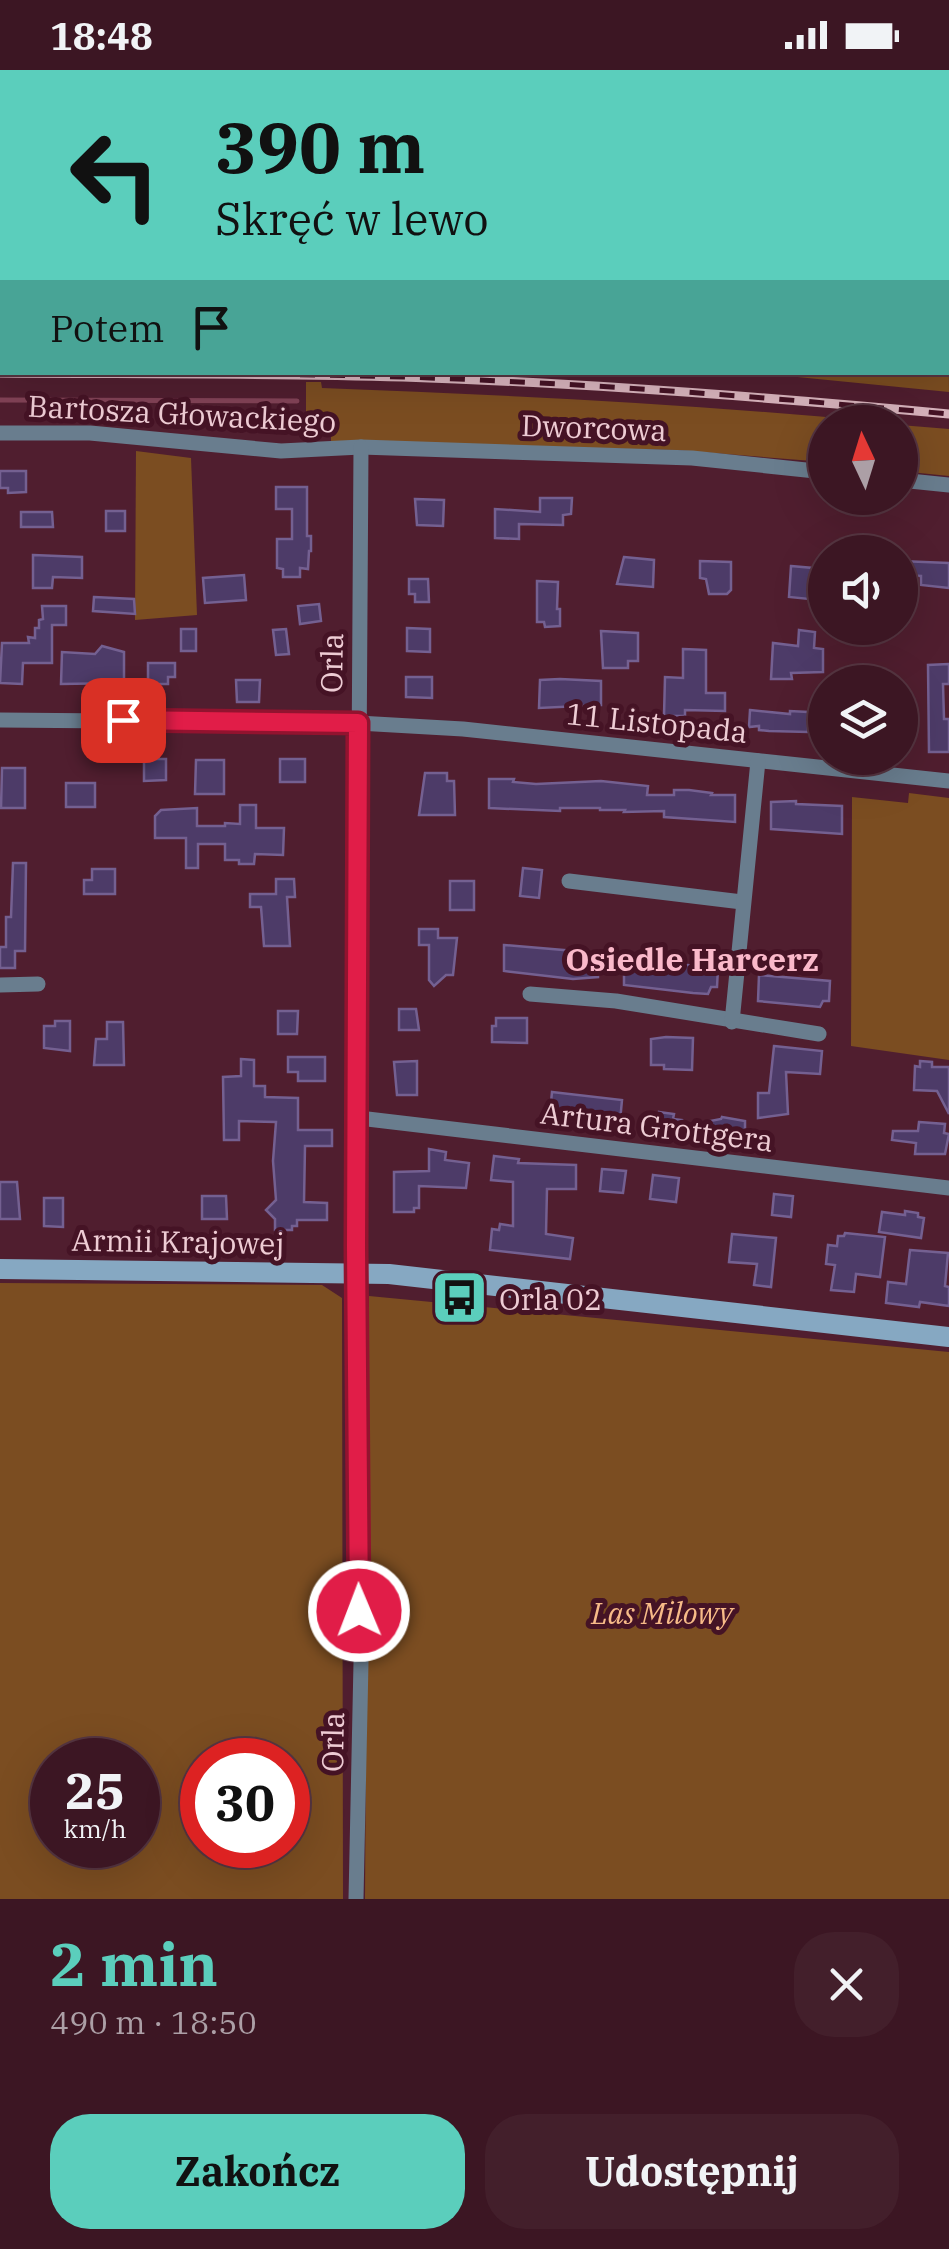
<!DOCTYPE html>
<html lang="pl">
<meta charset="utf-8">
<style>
:root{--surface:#3c1623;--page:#431f2b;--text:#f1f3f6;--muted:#ac9fa6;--line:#553541;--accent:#5bcebc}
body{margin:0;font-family:"IBM Plex Serif",serif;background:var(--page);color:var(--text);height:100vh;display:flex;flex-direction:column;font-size:38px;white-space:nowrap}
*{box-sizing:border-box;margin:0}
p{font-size:32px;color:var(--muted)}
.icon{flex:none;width:55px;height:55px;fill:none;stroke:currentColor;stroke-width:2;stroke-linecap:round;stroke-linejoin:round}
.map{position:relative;height:1829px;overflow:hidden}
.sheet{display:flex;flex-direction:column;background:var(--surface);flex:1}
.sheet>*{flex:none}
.top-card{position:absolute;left:0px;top:0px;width:950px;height:305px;box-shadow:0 10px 40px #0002,0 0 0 2px var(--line);background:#5bcebc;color:#111;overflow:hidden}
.needle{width:65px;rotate:356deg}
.fabs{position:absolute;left:808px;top:335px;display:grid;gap:20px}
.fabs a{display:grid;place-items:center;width:110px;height:110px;border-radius:50%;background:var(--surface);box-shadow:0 10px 40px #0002,0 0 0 2px var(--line);font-size:50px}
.speed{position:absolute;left:30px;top:1668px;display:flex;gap:20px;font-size:50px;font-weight:700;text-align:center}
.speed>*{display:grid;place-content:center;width:130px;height:130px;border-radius:50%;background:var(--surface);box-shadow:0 10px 40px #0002,0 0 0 2px var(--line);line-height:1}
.speed small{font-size:25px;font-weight:400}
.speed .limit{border:15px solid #d22;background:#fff;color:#111}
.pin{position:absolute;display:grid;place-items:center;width:85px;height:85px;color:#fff;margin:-42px;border-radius:20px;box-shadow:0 5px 15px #0006}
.me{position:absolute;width:110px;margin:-55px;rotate:359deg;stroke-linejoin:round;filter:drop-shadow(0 0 8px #0008)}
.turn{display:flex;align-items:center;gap:35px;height:210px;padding:0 50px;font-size:45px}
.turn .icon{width:130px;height:130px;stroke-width:2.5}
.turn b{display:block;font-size:70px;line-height:85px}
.then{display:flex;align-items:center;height:95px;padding:0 50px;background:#0003;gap:20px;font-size:38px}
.round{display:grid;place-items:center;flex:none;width:105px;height:105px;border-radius:40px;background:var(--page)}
.summary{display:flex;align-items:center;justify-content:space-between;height:170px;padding:0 50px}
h1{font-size:60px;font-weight:800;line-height:75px;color:var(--accent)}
.cta{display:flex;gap:20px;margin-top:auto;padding:20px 50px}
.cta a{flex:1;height:115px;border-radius:40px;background:var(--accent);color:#111;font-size:40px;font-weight:800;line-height:115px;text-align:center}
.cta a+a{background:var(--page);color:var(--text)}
.status{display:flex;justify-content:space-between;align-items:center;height:70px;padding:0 50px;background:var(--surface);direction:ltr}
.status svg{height:28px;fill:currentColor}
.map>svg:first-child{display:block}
.green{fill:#7b4d21;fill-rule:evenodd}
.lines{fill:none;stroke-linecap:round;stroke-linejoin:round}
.stream{stroke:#814256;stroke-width:5}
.building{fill:#4d3b68;stroke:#746091;stroke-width:2.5}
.street{stroke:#697d8e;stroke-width:15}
.secondary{stroke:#86a8c2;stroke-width:20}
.rail-casing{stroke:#d7b3bc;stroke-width:9}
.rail{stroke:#451325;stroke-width:5;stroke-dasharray:15;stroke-linecap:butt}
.route-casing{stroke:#92132f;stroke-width:25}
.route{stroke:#e11d48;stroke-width:18}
.labels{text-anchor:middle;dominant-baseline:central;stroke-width:10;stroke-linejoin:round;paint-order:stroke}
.street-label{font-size:30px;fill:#eeccd4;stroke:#451325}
.poi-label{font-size:30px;fill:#eeccd4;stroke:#451325;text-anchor:start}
.park-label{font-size:30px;font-style:italic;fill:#f7bb88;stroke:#451325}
.neighbourhood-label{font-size:32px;font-weight:bold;fill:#fab9ca;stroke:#451325}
</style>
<div class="status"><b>18:48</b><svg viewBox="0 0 49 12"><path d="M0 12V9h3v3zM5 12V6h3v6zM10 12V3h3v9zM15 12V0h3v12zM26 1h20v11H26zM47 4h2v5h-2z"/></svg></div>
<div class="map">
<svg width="949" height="1829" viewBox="0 0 949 1829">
<rect width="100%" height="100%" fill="#501e2f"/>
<g class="green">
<polygon points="0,0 949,0 949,164 948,2 2,2 2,160"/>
<polygon points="948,214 949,322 757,303 948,302"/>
<path d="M 306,312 L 321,312 L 322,318 C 508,325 694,334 879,352 L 825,352 L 825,392 L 675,380 L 331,373 L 331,363 L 306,346 Z"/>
<polygon points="900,355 949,359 949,406 900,401"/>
<polygon points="136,381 191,388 197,545 135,550"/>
<polygon points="909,723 949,728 949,990 851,976 852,727 908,733"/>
<path d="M 0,1213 L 322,1215 L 342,1228 L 343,1829 L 0,1829 ZM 52,1690 L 138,1690 L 138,1775 L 52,1775 ZM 202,1690 L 288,1690 L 288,1775 L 202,1775 Z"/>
<polygon points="369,1226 949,1282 949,1829 365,1829"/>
</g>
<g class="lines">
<polyline class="stream" points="0,330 297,331"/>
</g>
<g class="building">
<polygon points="0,401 26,401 26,422 8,423 8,418 0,418"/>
<polygon points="276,417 307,417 307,466 311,466 311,481 309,481 308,499 300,498 300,507 283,507 283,499 277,498 277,469 292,469 292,439 276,439"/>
<polygon points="540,428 572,428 571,444 563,445 563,455 519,454 519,469 495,468 495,439 540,442"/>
<polygon points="415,429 444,430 443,456 417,455"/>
<rect x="106" y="441" width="19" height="20"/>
<polygon points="21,442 52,442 53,457 21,457"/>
<polygon points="33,485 82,487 82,508 53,507 52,518 33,518"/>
<polygon points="624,487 654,490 653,517 617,514"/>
<polygon points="700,491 731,492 731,520 727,524 709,524 706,509 700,508"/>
<polygon points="900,491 949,493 949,518 921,515 921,506 900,505"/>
<polygon points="791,496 813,498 809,529 789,527"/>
<polygon points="244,505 246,530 205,533 203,508"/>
<polygon points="409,509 428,509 429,532 415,532 415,524 409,524"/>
<polygon points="537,511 558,512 557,539 560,539 560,556 545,557 544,552 537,552"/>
<polygon points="94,527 134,529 135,544 93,541"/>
<polygon points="319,534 321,551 300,554 298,536"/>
<polygon points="42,536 66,536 66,555 52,555 52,593 23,593 22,614 0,613 2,573 29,573 28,567 35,568 35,558 39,558 39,550 43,549"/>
<polygon points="407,558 430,559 430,582 407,581"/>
<rect x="181" y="559" width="15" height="22"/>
<polygon points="286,559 289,584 276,585 273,560"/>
<polygon points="799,560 815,562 814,578 823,579 823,602 791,603 792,609 771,609 773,573 798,576"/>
<polygon points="601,561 638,563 638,591 628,591 628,598 603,598"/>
<polygon points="102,576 124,582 124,613 61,614 62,582 95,584"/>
<polygon points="683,579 706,580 706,623 725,623 725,641 685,640 685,646 664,646 665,607 683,608"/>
<polygon points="148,593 175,593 175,607 168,607 168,614 148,614"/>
<polygon points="949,594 949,614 943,614 944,649 949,649 949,682 929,682 928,595"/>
<polygon points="406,607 432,607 432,628 406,627"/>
<polygon points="560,609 601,611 601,635 539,638 540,610"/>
<polygon points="236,610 260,610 259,632 237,632"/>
<polygon points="750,640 790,644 790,641 808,642 808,662 769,661 759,660 759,656 749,657"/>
<polygon points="144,689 166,689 166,710 144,711"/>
<rect x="280" y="689" width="25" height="23"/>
<polygon points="196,690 224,690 224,724 195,724"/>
<polygon points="2,698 25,698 25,738 1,738"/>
<polygon points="425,703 447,703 447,711 454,711 455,745 419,745"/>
<polygon points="489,709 514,709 513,712 536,714 601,711 648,716 647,725 674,725 674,720 689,720 712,723 711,725 735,725 735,752 664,747 664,741 624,742 625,740 600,740 600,738 560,738 560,741 489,738"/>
<rect x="66" y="713" width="29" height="24"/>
<polygon points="796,731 796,734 842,736 842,764 771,759 771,732"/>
<polygon points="240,735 256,735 256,758 284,758 283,785 255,784 254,794 239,794 239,790 225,790 225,774 198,774 198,798 186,798 186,768 155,768 155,746 161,740 197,738 197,756 225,756 225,753 240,754"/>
<polygon points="13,793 26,793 25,881 15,881 15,898 0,898 0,877 6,877 6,847 11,847"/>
<polygon points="523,798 542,800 539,828 520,826"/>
<polygon points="92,799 115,799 115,824 84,824 84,810 92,810"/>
<polygon points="276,809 294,809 295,827 287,827 290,876 264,876 261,837 250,837 250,824 276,824"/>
<rect x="450" y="811" width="24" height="29"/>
<polygon points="419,859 438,859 438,868 457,868 453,905 446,905 434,916 429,910 429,875 419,875"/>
<polygon points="504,875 598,883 598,907 573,909 504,901"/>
<polygon points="624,889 718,898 717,917 711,917 708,924 693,923 624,915"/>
<polygon points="759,905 830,911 829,931 823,931 820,937 758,931"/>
<polygon points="399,939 416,939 419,960 399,960"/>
<polygon points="278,941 298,941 297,964 278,964"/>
<polygon points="496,948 527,948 527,973 492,972 492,956 496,956"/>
<polygon points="55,951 70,951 70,981 44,978 44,956 55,956"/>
<polygon points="107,952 123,952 124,995 94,995 96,969 107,969"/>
<polygon points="666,967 693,968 692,1000 664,999 664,995 651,995 651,969"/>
<polygon points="774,976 822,981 820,1004 786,1002 788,1044 758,1048 758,1023 769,1023"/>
<polygon points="288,987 325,987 325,1011 298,1011 298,1002 288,1002"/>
<polygon points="241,989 254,990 254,1016 265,1016 265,1027 298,1028 298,1060 332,1060 332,1076 305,1076 304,1132 327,1133 327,1150 297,1150 297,1156 292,1156 292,1160 275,1160 275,1149 266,1140 276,1130 273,1091 276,1052 239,1051 239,1070 224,1070 223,1007 241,1006"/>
<polygon points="417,991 417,1025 397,1025 394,992"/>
<polygon points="920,991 932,992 932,997 949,997 949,1044 937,1021 914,1020 915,996 920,997"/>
<polygon points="552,1022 622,1030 620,1051 550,1043"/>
<polygon points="659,1042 674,1044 673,1049 682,1050 680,1065 657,1062"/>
<polygon points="722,1047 745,1051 745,1068 732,1067 731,1071 709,1068 710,1064 704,1064 705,1052 721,1049"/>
<polygon points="919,1052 945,1054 944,1063 949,1064 945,1084 915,1084 916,1073 892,1070 893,1061 918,1061"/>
<polygon points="429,1079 446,1082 445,1090 469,1093 466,1118 419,1116 419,1138 414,1138 414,1142 394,1142 394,1102 429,1101"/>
<polygon points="494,1086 519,1089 518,1093 576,1095 576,1119 547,1119 546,1164 573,1168 570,1189 490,1180 492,1159 499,1160 500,1154 513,1156 513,1112 491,1110"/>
<polygon points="602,1099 626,1101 623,1123 600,1121"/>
<polygon points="653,1105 679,1108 676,1132 650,1129"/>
<polygon points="0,1112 17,1112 20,1149 0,1149"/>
<polygon points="774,1124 793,1126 791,1147 772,1145"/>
<polygon points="202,1126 226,1126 227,1149 202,1149"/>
<polygon points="44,1128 63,1128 63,1157 44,1156"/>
<polygon points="905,1141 918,1143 918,1147 924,1148 921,1168 879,1162 882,1142 905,1145"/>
<polygon points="845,1163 885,1167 880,1207 856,1204 854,1222 831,1220 835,1195 826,1194 828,1175 837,1176 838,1166 844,1166"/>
<polygon points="732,1164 776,1168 771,1217 754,1215 757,1194 729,1192"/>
<polygon points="910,1180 948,1183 945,1216 949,1217 949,1236 920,1232 919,1237 886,1233 888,1212 906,1214"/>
</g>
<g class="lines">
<g class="street">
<polyline points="0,363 90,363 281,381 361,377 692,388 825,402"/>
<polyline points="900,410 949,415"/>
<polyline points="0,650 358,653 463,659 949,711"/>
<polyline points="569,811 742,832"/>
<polyline points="0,915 38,914"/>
<polyline points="530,924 616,931 819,964"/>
<polyline points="732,952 758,691"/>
<polyline points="359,1048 949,1118"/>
<polyline points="356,1829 361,1592 356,1177 361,377"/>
</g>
<g class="secondary">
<polyline points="0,189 2,189"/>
<polyline points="948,196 949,196"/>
<polyline points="0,1199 389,1204 949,1267"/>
</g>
<defs>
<path id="rail" d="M 0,303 C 134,304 269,303 403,307 C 585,313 767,327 949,344"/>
</defs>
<use href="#rail" class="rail-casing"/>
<use href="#rail" class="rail"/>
</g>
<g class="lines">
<defs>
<polyline id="route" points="123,650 358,653 356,1177 359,1541"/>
</defs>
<use href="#route" class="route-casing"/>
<use href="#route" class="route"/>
</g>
<defs>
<symbol id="bus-square" viewBox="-11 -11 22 22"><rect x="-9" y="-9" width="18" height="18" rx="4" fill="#5bcebc" stroke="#451325"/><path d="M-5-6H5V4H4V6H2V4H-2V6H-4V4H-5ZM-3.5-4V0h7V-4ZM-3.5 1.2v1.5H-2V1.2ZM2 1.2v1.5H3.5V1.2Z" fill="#111"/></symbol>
</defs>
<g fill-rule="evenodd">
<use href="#bus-square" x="428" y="1196" width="63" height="63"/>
</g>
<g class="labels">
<g class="street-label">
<text transform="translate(182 343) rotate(3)">Bartosza Głowackiego</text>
<text transform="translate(594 357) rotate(2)">Dworcowa</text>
<text transform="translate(331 593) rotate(-89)">Orla</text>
<text transform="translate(657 652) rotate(6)">11 Listopada</text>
<text transform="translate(657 1056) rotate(7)">Artura Grottgera</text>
<text transform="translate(178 1171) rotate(1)">Armii Krajowej</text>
<text transform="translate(332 1672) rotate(-89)">Orla</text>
</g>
<g class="poi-label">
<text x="499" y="1228">Orla 02</text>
</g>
<g class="park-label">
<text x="662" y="1542">Las Milowy</text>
</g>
<g class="neighbourhood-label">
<text x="692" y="889">Osiedle Harcerz</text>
</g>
</g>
</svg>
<div class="fabs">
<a><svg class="needle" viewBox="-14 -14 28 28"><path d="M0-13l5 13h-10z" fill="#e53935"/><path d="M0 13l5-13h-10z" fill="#ac9fa6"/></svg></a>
<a><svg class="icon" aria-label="sound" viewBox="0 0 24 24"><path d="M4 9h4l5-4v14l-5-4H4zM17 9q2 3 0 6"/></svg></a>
<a><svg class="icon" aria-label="layers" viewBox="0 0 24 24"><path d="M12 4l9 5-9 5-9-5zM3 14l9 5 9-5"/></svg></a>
</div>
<div class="speed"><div>25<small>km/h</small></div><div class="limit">30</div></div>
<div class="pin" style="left:123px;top:650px;background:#d93025"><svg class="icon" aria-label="arrive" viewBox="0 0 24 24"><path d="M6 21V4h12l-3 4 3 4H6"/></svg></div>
<svg class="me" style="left:359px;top:1541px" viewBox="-20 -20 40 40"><circle r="17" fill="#e11d48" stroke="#fff" stroke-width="3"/><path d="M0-11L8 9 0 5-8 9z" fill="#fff"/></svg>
<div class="top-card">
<div class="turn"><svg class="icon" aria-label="left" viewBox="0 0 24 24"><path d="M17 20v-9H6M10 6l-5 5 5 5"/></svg><div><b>390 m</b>Skręć w lewo</div></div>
<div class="then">Potem<svg class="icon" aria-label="arrive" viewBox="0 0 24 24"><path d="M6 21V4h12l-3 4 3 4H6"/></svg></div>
</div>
</div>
<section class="sheet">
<div class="summary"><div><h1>2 min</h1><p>490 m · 18:50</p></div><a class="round"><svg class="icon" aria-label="close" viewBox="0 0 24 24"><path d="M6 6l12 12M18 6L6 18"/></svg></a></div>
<div class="cta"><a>Zakończ</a><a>Udostępnij</a></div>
</section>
